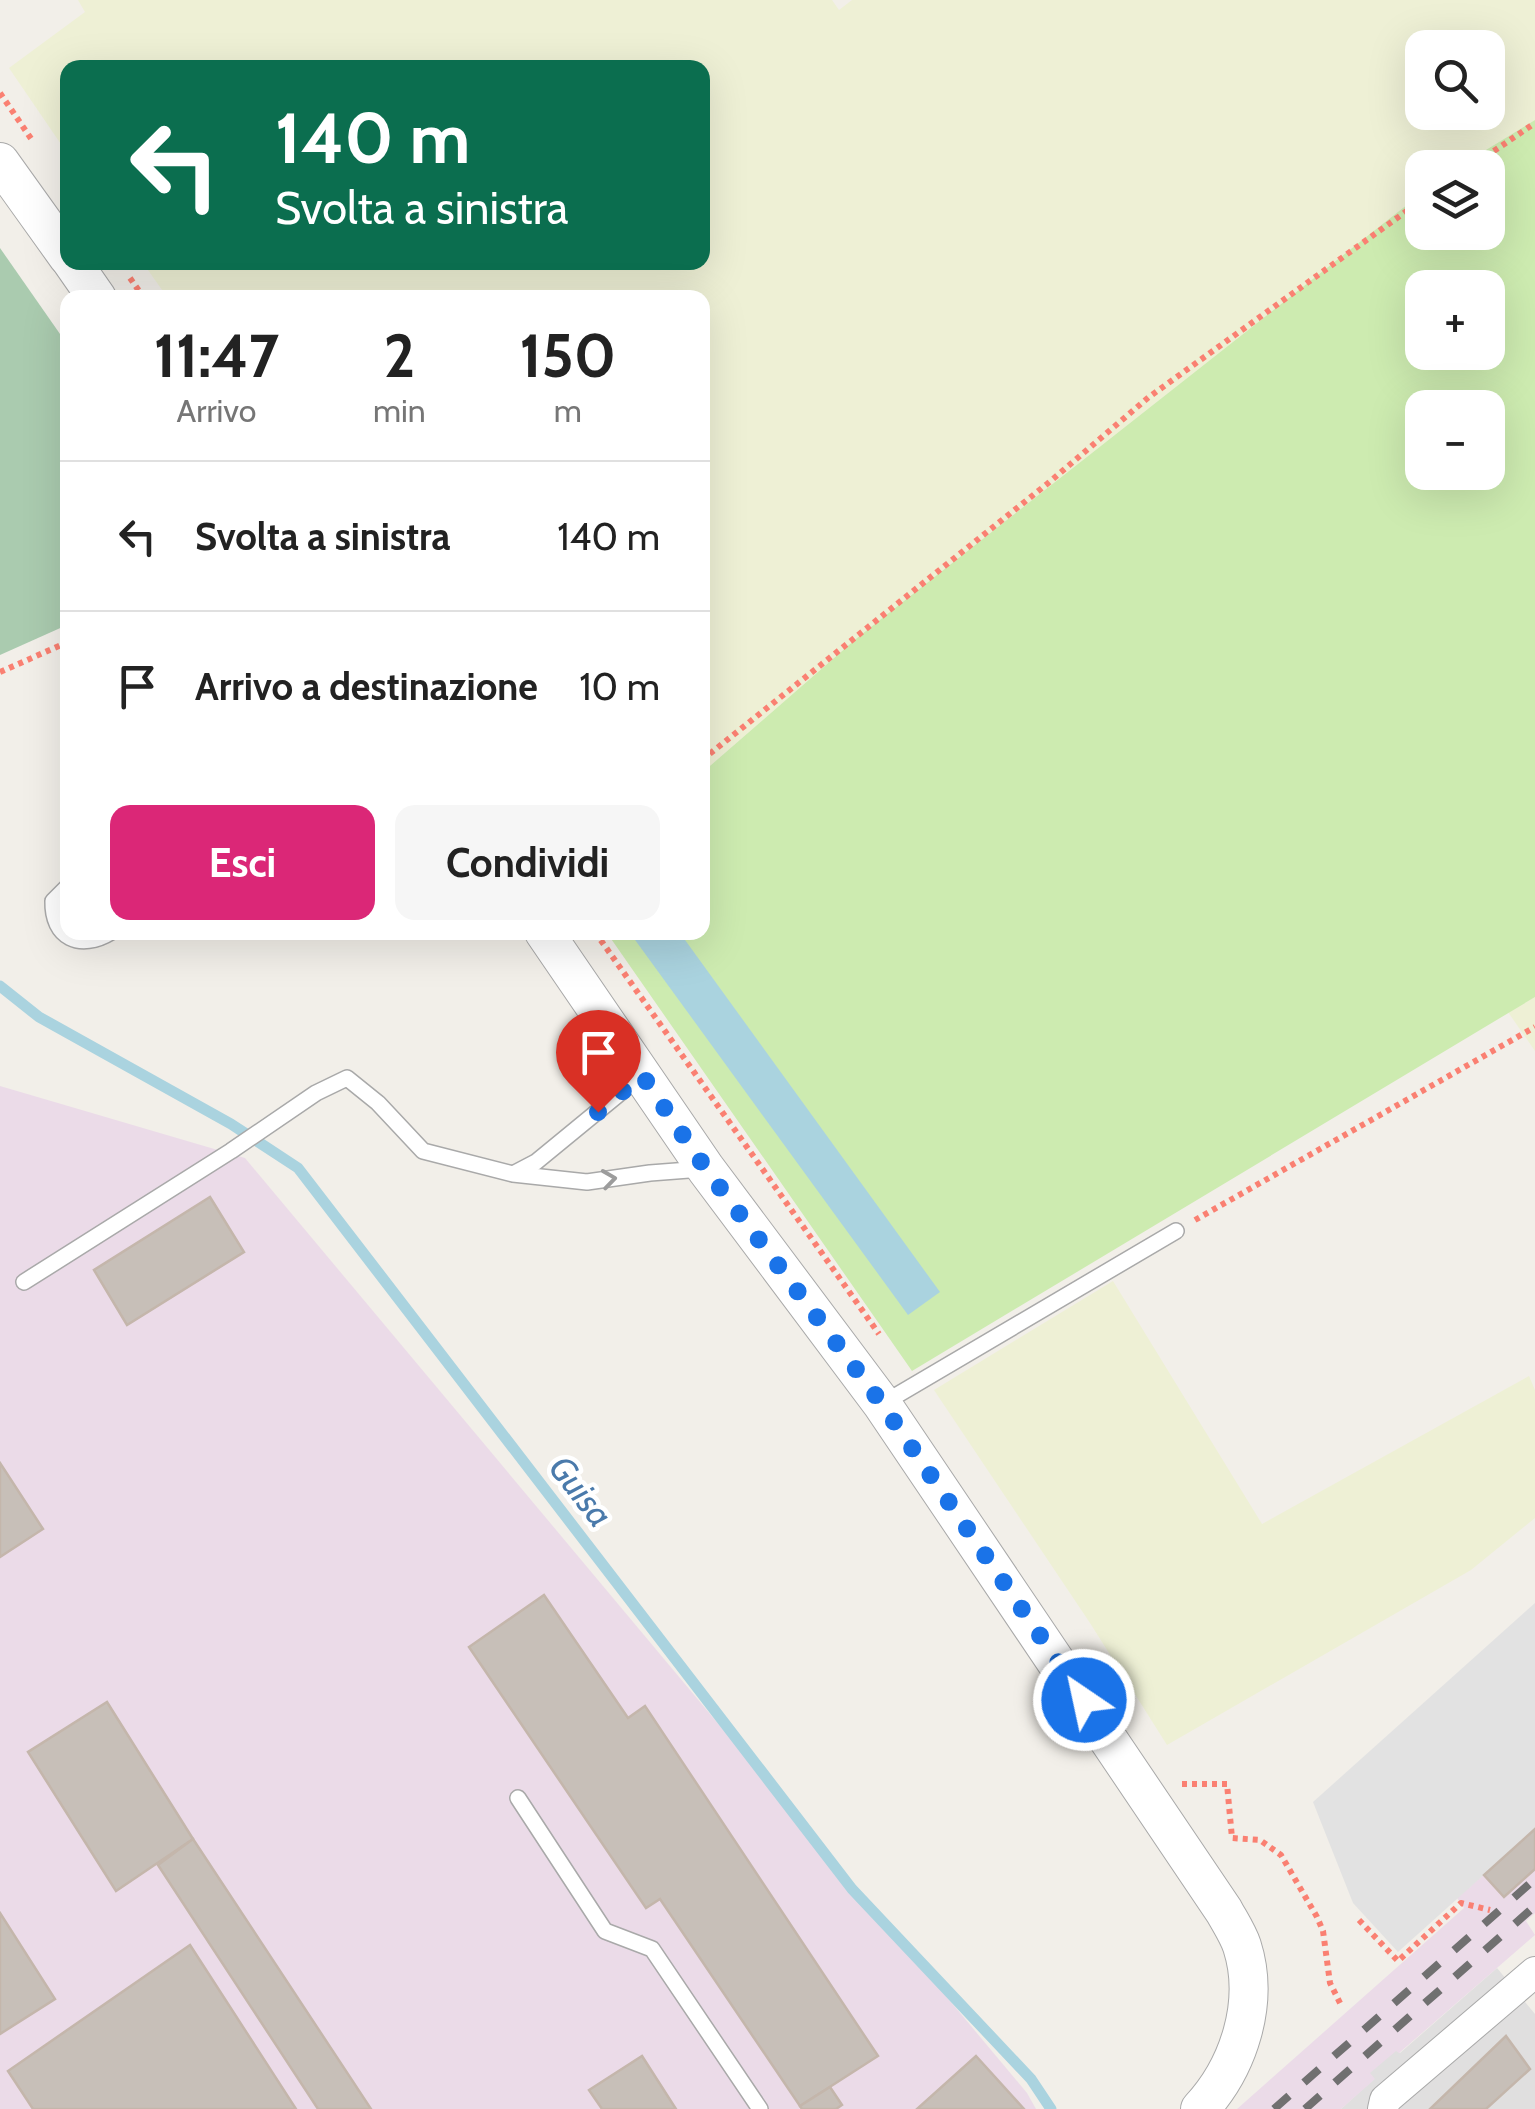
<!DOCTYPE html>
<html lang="it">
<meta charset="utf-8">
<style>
:root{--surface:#fff;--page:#f6f6f6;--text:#222;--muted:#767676;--line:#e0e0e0;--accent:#db2777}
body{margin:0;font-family:Cabin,sans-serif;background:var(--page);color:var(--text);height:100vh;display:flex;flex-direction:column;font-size:38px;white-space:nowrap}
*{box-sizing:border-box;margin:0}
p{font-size:32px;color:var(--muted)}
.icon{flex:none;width:55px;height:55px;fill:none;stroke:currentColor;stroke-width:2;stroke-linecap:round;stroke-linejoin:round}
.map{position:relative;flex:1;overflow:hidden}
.sheet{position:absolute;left:60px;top:290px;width:650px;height:650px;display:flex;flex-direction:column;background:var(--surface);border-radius:20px;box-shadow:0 10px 40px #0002}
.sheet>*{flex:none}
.banner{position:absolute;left:60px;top:60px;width:650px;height:210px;border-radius:20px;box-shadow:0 10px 40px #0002;background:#0b6e4f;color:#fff;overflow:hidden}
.tools{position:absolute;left:1405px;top:30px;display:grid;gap:20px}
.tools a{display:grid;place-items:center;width:100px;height:100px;border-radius:20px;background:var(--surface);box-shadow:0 10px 40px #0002;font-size:50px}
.pin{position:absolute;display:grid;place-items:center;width:85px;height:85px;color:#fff;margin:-102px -42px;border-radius:50% 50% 50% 0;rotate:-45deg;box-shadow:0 0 10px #0007}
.pin .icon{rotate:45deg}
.me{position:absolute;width:110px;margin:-55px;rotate:326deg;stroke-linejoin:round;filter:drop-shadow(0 0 8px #0008)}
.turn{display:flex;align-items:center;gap:35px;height:210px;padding:0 50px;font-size:45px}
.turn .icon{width:130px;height:130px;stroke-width:2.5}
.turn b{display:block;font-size:70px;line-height:85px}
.eta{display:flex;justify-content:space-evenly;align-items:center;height:170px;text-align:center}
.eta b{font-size:60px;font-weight:800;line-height:70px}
.primary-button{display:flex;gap:20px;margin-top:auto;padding:20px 50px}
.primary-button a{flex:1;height:115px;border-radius:20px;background:var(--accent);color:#fff;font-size:40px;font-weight:800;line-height:115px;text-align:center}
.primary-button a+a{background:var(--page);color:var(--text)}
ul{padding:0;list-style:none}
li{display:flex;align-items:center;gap:30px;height:150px;padding:0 50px;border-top:2px solid var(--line)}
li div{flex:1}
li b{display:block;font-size:38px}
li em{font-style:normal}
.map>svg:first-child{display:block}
.residential{fill:#e0dfdf}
.industrial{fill:#ebdbe8}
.farmland{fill:#eef0d5;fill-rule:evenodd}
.grass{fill:#cdebb0;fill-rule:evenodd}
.cemetery{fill:#aacbaf}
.parking{fill:#e2e2e2}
.water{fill:#aad3df}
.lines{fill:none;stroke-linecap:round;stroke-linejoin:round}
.stream{stroke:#aad3df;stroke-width:11}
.building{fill:#c7bfb8;stroke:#c4b6ab;stroke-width:2.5}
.service-casing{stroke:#a9a9a9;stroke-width:18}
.minor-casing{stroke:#a9a9a9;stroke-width:32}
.tertiary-casing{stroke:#a9a9a9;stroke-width:40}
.path{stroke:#fa8072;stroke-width:6;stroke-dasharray:5 5;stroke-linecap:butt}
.service{stroke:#fff;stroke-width:15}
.minor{stroke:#fff;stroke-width:30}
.tertiary{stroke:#fff;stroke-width:38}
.rail{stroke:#707070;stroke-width:8;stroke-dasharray:20 20;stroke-linecap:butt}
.oneway{stroke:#9c9c9c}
.route{stroke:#1a73e8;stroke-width:18;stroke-dasharray:0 32.4}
.labels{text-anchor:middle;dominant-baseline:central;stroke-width:9;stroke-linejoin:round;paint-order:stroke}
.water-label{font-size:35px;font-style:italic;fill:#4a7aab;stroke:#fff}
</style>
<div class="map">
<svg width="1535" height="2109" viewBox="0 0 1535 2109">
<rect width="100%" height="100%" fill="#f2efe9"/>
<polygon class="residential" points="1497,1968 1535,2014 1535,2109 1341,2109 1374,2079 1369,2073 1396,2050 1400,2053"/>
<g class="industrial">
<polygon points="0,1086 245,1158 1027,2093 1036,2109 0,2109"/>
<polygon points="1535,1829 1535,1913 1526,1921 1535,1935 1399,2053 1396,2051 1370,2073 1375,2079 1341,2109 1237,2109 1464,1908 1457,1898"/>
</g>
<g class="farmland">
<path d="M 78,0 L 832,0 L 839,10 L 852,0 L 1535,0 L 1535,120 L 1458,167 L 1422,168 L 1422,193 L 857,638 L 703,772 L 702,298 L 167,297 L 143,263 L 702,262 L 702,68 L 68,68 L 67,153 L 9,68 L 85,12 ZM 1422,48 L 1488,48 L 1488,112 L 1422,112 Z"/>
<polygon points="1535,997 1535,1051 1508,1012"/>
<polygon points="1113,1281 1262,1524 1529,1376 1535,1390 1535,1518 1471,1570 1167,1745 1090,1623 934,1390"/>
</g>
<path class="grass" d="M 1535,120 L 1535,997 L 912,1371 L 607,933 L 702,932 L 703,772 L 857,638 L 1422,193 L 1422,232 L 1488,232 L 1488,168 L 1458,167 ZM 1422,288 L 1488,288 L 1488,352 L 1422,352 ZM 1422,408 L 1488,408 L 1488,472 L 1422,472 Z"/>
<polygon class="cemetery" points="0,248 67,344 67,625 0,655"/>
<polygon class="parking" points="1535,1603 1535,1829 1398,1952 1353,1903 1313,1802"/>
<polygon class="water" points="630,933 680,933 940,1292 908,1315"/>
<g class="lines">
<polyline class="stream" points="0,986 39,1017 231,1124 298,1168 852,1889 1031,2079 1051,2109"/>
</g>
<g class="building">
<polygon points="210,1197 244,1252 127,1325 94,1270"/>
<polygon points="0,1463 43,1529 0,1557"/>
<polygon points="544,1595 628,1718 645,1706 878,2056 800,2106 660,1899 646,1908 469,1647"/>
<polygon points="107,1702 193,1839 116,1891 28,1752"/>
<polygon points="1535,1829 1535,1869 1504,1897 1484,1875"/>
<polygon points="193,1839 371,2109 318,2109 158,1865"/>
<polygon points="0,1913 55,1999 0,2034"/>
<polygon points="190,1945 296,2109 33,2109 8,2071"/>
<polygon points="1506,2036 1530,2069 1486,2109 1430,2109"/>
<polygon points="642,2056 676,2109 602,2109 589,2090"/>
<polygon points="976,2056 1024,2109 917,2109"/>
<polygon points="830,2087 842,2105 836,2109 802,2109 800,2106"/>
</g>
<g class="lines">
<defs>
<g id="service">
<path d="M 68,886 L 53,901 C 52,938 80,951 111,932"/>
<polyline points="515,1173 536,1162 642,1075"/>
<polyline points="24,1282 231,1151 316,1093 347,1078 378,1103 423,1151 513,1174 587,1182 650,1173 702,1169"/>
<polyline points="882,1404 1176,1231"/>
<polyline points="518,1798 605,1931 652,1949 760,2109"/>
</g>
<polyline id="minor" points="1383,2109 1385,2100 1535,1972"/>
<g id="tertiary">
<polyline points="0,162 68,257"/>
<polyline points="72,262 97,298"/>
<path d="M 544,932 L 706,1169 L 882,1404 L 1224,1911 C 1230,1922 1238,1934 1242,1946 C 1260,2002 1239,2067 1200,2109"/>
</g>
</defs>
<use href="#service" class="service-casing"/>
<use href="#minor" class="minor-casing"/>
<use href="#tertiary" class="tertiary-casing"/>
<g class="path">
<polyline points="0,93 32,140"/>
<polyline points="1469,168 1535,123"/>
<polyline points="130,278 144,298"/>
<polyline points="0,672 68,642"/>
<polyline points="702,760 1047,484 1149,397 1422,200"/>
<polyline points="595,932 879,1334"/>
<polyline points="1195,1220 1535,1027"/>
<polyline points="1182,1784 1227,1784 1232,1838 1260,1840 1281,1855 1317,1917 1323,1931 1330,1983 1341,2005"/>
<polyline points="1359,1920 1398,1961 1461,1903 1490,1910"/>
</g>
<use href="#service" class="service"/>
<use href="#minor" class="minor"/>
<use href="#tertiary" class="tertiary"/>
<g class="rail">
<polyline points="1274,2109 1535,1879"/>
<polyline points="1305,2109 1535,1906"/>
</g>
</g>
<defs><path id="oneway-chevron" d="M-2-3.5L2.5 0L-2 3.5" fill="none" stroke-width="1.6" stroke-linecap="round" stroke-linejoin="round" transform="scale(2.5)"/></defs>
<use class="oneway" href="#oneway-chevron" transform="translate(609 1179) rotate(-8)"/>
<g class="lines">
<polyline class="route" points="598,1112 642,1075 706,1169 882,1404 1084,1700"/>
</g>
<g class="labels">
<g class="water-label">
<text transform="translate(581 1491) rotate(52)">Guisa</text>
</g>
</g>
</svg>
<div class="tools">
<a><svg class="icon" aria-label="search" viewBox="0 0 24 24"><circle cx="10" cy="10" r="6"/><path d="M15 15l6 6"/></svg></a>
<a><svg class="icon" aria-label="layers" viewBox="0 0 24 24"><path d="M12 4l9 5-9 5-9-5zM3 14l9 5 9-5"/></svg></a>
<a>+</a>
<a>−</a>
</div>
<div class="pin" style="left:598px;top:1112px;background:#d93025"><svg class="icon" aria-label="arrive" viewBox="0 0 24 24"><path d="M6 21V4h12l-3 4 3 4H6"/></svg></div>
<svg class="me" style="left:1084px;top:1700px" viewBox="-20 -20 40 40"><circle r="17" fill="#1a73e8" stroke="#fff" stroke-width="3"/><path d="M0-11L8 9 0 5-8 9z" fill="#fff"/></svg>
<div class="banner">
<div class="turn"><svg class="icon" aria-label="left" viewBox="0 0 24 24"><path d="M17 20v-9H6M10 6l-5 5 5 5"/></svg><div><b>140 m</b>Svolta a sinistra</div></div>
</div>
<section class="sheet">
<div class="eta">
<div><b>11:47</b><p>Arrivo</p></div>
<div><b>2</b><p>min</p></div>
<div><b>150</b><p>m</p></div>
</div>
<ul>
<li><svg class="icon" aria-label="left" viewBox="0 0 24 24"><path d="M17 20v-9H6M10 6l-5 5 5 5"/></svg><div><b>Svolta a sinistra</b></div><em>140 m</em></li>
<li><svg class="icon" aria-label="arrive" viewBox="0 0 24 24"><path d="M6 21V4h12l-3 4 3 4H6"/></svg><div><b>Arrivo a destinazione</b></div><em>10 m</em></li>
</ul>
<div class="primary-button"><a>Esci</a><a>Condividi</a></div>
</section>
</div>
